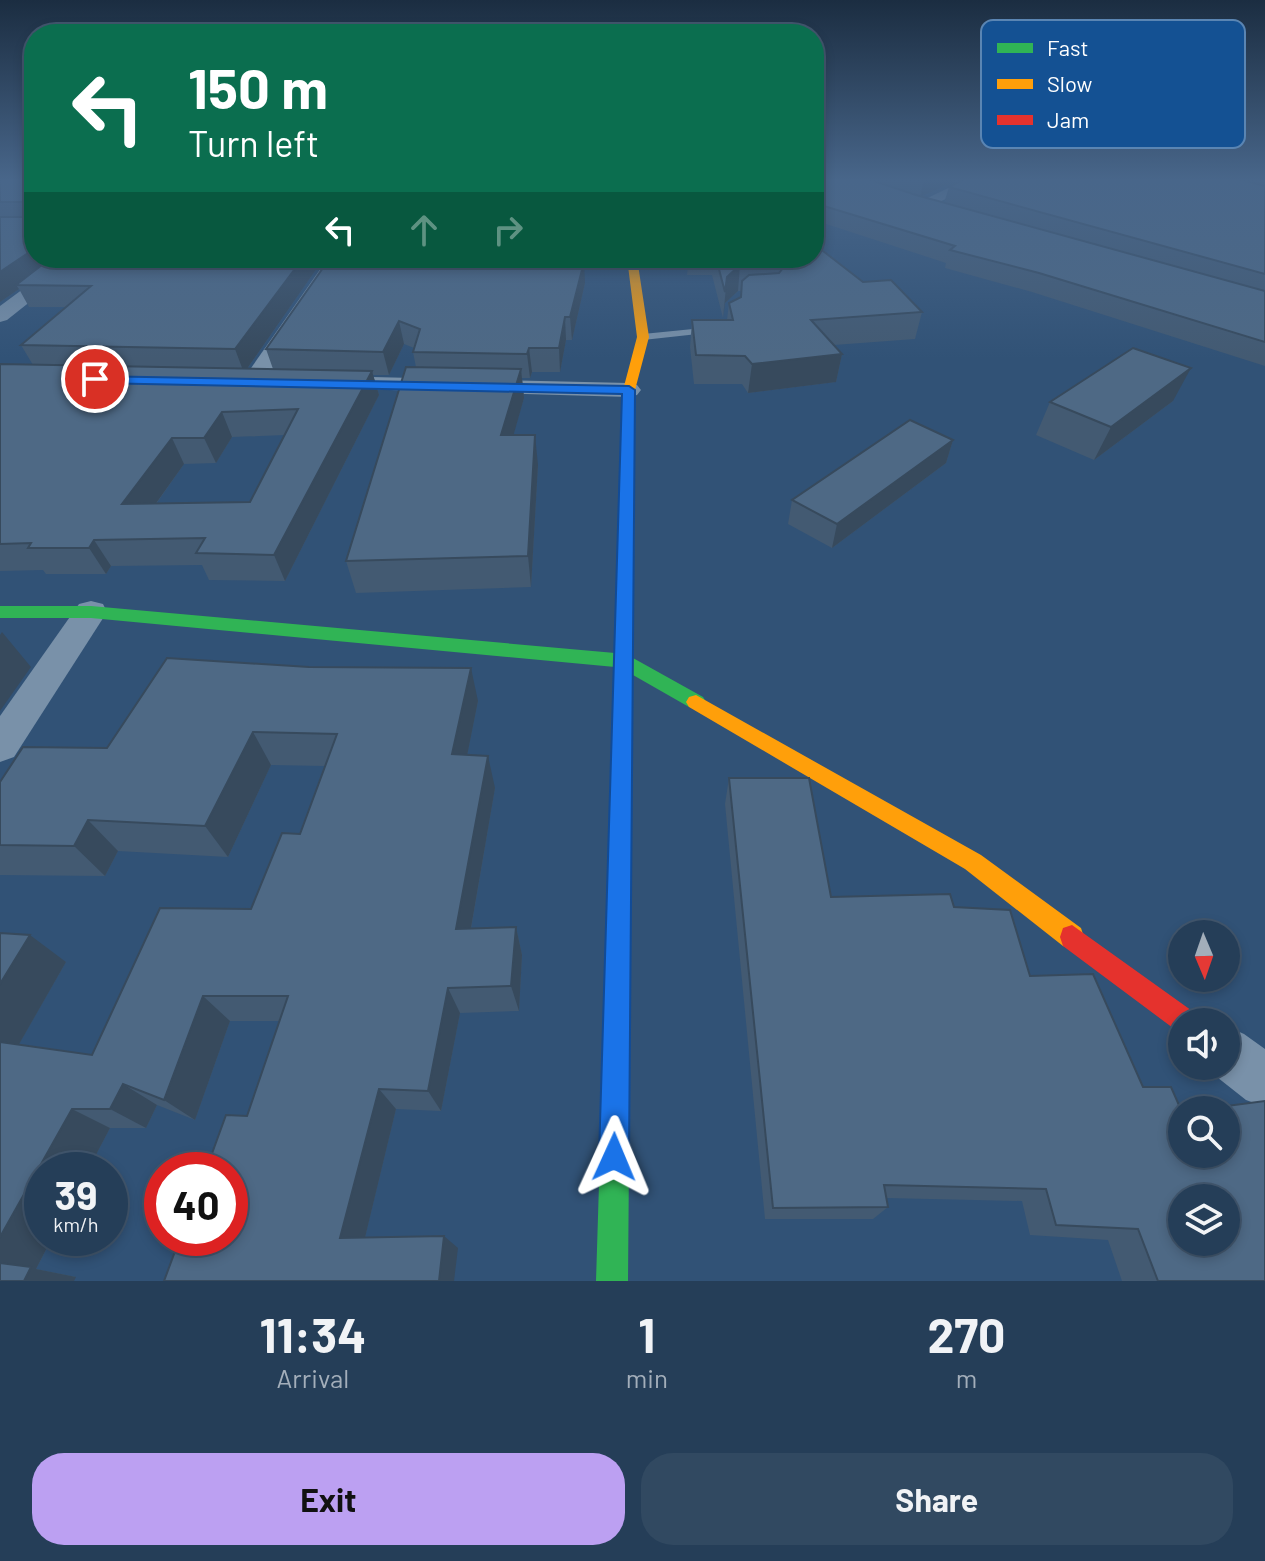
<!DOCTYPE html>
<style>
:root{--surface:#253e58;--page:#314961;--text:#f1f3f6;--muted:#a3aeba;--line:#42576e;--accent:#bca0f2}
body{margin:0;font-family:Barlow,sans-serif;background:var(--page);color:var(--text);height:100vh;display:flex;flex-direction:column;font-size:30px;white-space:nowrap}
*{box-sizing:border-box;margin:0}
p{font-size:26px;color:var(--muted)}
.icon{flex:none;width:44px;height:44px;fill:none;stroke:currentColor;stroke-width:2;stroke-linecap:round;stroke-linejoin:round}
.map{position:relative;height:1281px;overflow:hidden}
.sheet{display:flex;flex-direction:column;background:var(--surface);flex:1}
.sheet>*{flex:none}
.banner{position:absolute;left:24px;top:24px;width:800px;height:244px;border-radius:32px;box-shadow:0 4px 12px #0003,0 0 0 2px var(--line);background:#0b6e4f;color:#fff;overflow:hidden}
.needle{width:52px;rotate:178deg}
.controls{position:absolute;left:1168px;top:920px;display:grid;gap:16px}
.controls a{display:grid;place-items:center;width:72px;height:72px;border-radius:50%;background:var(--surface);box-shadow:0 4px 12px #0003,0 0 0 2px var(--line);font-size:40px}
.speed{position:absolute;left:24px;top:1152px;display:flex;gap:16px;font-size:40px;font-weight:700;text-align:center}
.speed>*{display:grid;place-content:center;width:104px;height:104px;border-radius:50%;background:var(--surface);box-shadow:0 4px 12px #0003,0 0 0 2px var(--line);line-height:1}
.speed small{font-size:20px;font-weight:400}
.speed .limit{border:12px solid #d22;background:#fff;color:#111}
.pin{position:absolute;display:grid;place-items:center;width:68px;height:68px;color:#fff;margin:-34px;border:4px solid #fff;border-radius:50%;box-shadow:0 2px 8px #0007}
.me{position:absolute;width:88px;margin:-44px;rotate:1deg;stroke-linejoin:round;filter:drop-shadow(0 0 6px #0008)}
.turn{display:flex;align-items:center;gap:28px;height:168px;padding:0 32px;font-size:36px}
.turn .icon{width:104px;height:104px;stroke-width:2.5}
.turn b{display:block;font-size:56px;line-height:68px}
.lanes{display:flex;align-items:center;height:76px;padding:0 32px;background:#0003;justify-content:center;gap:40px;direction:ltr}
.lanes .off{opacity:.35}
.eta{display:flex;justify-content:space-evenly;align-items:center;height:136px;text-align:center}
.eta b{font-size:48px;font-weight:700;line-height:56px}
.primary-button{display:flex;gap:16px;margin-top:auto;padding:16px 32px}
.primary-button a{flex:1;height:92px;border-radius:32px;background:var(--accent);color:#111;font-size:32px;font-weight:700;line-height:92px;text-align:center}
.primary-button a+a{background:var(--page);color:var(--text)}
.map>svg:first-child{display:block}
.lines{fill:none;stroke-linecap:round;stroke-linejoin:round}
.lane{fill:#7991a9;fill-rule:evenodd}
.street{fill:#7991a9;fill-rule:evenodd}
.fast{fill:#30b455;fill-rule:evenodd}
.slow{fill:#ff9f0a;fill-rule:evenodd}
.jam{fill:#e5322d;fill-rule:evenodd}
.wall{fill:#435a72;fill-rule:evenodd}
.shaded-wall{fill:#374a5d}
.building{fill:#4e6985;stroke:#374a5d;stroke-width:2;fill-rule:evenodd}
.route{fill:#1a73e8;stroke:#114b97;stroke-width:2}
.key{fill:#145193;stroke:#5a85b3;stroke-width:2}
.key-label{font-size:22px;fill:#fff}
</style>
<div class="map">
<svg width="1265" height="1281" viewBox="0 0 1265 1281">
<rect width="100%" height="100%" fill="#315276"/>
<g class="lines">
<polygon class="lane" points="713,327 716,328 716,332 643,340 638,337 643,334"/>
<g class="street">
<polygon points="967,179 987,179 925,209 913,209 911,206"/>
<polygon points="65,258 85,258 7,320 0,322 0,306"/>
<polygon points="328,258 346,258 262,386 246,386 242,381"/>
<polygon points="329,376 629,383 637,385 641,390 637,395 629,397 321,388 317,383 321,378"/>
<polygon points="91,601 103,604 107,612 14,757 0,762 0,716 79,604"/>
<polygon points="1226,1026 1244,1034 1265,1049 1265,1107 1246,1100 1208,1070 1206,1066 1226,1066"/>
</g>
<polygon class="fast" points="626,554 634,559 633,658 703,697 706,702 703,707 689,707 633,675 628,1281 596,1281 615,667 91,618 0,618 0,606 91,606 615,653 618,559"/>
<g class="slow">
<polygon points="627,258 637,258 649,337 635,390 634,559 626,564 618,559 623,390 637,337"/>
<polygon points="696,695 981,855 1081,928 1084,937 1081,946 1072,949 1063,946 965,869 689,707 686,702 689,697"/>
</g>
<polygon class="jam" points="1072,925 1195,1013 1199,1022 1182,1022 1182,1034 1177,1031 1063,946 1060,937 1063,928"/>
</g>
<g class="wall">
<path d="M 0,179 L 34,179 L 34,258 L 324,258 L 247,369 L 273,369 L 266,349 L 330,258 L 567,258 L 567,261 L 585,283 L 572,340 L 566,340 L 560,372 L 532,372 L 530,378 L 522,378 L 524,398 L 513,435 L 538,465 L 531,587 L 356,593 L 346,561 L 416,367 L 413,352 L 414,348 L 404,344 L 389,375 L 373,375 L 379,395 L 285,581 L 209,580 L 202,565 L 111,566 L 106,574 L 46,574 L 43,570 L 0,571 L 0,364 L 33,365 L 21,345 L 65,307 L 29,307 L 19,289 L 0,302 ZM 285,435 L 250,502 L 156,504 L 184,464 L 216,463 L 232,437 Z"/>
<polygon points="814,179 959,179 921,196 944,203 949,187 964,179 1265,179 1265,366 1032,292 945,268 946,263 814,220"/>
<polygon points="671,258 814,258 922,312 915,339 834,345 842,354 836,382 748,393 742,384 694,384 690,347 692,320 727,320 729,303 741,297 741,291 738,291 725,303 723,318 712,275 687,275 688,267 671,266"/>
<polygon points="1173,401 1094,460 1036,435 1050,402"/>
<polygon points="953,440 946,463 832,548 788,524 792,500"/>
<polygon points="478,701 467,755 495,788 471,929 516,927 522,955 519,1011 460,1013 441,1111 396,1109 365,1237 458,1248 164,1281 247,1116 279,1021 230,1021 195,1120 157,1105 146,1128 110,1128 36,1269 76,1277 0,1281 0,933 66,962 19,1044 92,1055 251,909 300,834 325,766 271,765 228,857 118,851 105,876 0,875 0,782 107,748"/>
<polygon points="729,778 831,897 954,907 1030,976 1143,1087 1182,1112 1265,1281 1122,1281 1108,1240 1030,1235 1022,1201 886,1198 888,1207 873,1219 765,1219 725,804"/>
</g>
<g class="shaded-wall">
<polygon points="926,179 959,179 920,197 924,180"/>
<polygon points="34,249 34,258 61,258 16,285 19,289 0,302 0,272"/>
<polygon points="303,258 324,258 244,373 235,349"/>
<polygon points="584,262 585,283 572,340 570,317"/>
<polygon points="740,265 738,291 725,303 723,318 727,277"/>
<polygon points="565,317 566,340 560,372 559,348"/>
<polygon points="399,321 404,344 389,375 383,352"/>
<polygon points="529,348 532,372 530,378 527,354"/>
<polygon points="842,354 836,382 748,393 752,364"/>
<polygon points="1191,368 1173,401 1094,460 1111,427"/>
<polygon points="521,369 524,398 505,465 501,435"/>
<polygon points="372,371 379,395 285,581 274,555"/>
<polygon points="222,412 232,437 216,463 204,438"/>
<polygon points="535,435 538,465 531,587 528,556"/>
<polygon points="172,438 184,464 137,530 122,504"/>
<polygon points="953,440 946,463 832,548 837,524"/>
<polygon points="94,540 111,566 106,574 89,548"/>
<polygon points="2,632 31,667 0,711 0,635"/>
<polygon points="471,668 478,701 461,786 452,754"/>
<polygon points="253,732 271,765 228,857 205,826"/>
<polygon points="488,756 495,788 466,957 456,929"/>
<polygon points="88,820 118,851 105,876 74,846"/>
<polygon points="516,927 522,955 519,1011 511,986"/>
<polygon points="30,935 66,962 10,1060 0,1055 0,984"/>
<polygon points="448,988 460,1013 441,1111 428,1091"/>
<polygon points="203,996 230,1021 195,1120 164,1100"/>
<polygon points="123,1084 157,1105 146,1128 110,1109"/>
<polygon points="379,1089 396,1109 362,1250 340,1238"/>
<polygon points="72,1109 110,1128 88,1170 42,1170 42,1238 52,1238 36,1269 76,1277 74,1281 24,1281 0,1264 0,1237"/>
<polygon points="444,1236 458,1248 454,1281 439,1281"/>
</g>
<g class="building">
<polygon points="0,179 34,179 34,249 0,272 0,217 24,217 27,214 24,202 0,202"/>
<polygon points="814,179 868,179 916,195 1265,291 1265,342 1039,273 950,250 955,246 814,203"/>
<polygon points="964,179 1239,179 1265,186 1265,274 949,187"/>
<polygon points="814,244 863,282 891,280 922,312 811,320 842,354 752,364 745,356 696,355 692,320 733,320 729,303 741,297 742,281 749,275 779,273 783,268 775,263 740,265 727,277 725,292 716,258 814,258"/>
<polygon points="51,258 303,258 235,349 21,345 91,286 16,285"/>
<polygon points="330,258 562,258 562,261 584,262 570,317 565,317 559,348 529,348 527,354 413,352 420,329 399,321 383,352 266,349"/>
<polygon points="1133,348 1191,368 1111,427 1050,402"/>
<path d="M 0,364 L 372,371 L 274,555 L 196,553 L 205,538 L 94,540 L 89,548 L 28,548 L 31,543 L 0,544 ZM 298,409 L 250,502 L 122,504 L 172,438 L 204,438 L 222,412 Z"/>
<polygon points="406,367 521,369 501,435 535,435 528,556 346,561"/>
<polygon points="910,420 953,440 837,524 792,500"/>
<polygon points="167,658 309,667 471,668 452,754 488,756 456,929 516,927 511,986 448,988 428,1091 379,1089 340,1238 444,1236 439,1281 164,1281 180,1238 230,1238 230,1170 206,1170 226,1115 247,1116 288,996 203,996 164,1100 123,1084 110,1109 72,1109 0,1237 0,1042 92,1055 160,908 251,909 282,833 300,834 337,734 253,732 205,826 88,820 74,846 0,845 0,782 23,747 107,748"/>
<path d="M 729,778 L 809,778 L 831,897 L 950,894 L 954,907 L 1010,910 L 1030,976 L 1093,974 L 1143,1087 L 1171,1087 L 1182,1112 L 1182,1154 L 1226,1154 L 1226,1110 L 1196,1110 L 1265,1101 L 1265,1281 L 1158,1281 L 1138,1229 L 1056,1225 L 1046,1189 L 884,1185 L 888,1207 L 773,1208 ZM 1182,1198 L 1226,1198 L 1226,1242 L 1182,1242 Z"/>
<polygon points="0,933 30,935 0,984"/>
<polygon points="0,1263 31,1267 24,1281 0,1281"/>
</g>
<linearGradient id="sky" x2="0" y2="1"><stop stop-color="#1b2d41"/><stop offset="0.5" stop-color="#48668a"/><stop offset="1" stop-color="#48668a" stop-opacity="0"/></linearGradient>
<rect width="1265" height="359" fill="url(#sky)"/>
<polygon class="route" points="91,376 629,386 635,390 629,1157 625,1168 614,1172 604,1168 599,1157 622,394 95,383 89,379"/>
<rect x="981" y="20" width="264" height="128" rx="12" class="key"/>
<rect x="997" y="43" width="36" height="10" fill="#30b455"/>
<rect x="997" y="79" width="36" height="10" fill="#ff9f0a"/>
<rect x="997" y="115" width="36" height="10" fill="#e5322d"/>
<g class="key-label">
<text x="1047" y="56">Fast</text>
<text x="1047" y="92">Slow</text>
<text x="1047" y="128">Jam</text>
</g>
</svg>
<div class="controls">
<a><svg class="needle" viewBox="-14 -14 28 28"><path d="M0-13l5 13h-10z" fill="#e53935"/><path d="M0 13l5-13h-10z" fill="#a3aeba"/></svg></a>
<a><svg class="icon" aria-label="sound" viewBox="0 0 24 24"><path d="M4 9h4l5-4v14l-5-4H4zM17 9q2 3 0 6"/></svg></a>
<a><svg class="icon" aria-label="search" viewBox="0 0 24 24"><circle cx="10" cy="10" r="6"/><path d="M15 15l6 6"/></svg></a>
<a><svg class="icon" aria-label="layers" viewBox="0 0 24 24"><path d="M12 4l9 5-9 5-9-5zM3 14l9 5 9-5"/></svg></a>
</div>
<div class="speed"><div>39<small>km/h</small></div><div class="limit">40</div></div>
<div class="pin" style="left:95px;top:379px;background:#d93025"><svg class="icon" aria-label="arrive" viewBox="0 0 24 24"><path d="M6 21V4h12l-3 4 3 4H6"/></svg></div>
<svg class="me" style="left:614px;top:1157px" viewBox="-20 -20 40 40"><path d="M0-17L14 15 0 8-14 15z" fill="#1a73e8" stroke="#fff" stroke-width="4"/></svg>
<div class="banner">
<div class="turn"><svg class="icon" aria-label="left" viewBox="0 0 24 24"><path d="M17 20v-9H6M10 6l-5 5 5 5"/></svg><div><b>150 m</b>Turn left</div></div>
<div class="lanes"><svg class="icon" aria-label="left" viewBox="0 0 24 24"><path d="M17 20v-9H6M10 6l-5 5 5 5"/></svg><svg class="icon off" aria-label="ahead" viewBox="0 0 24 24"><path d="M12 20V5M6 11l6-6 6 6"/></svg><svg class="icon off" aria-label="right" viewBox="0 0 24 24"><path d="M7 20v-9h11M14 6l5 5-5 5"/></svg></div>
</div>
</div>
<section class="sheet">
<div class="eta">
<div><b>11:34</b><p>Arrival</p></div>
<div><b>1</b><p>min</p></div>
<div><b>270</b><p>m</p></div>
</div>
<div class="primary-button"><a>Exit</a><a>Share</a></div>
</section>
